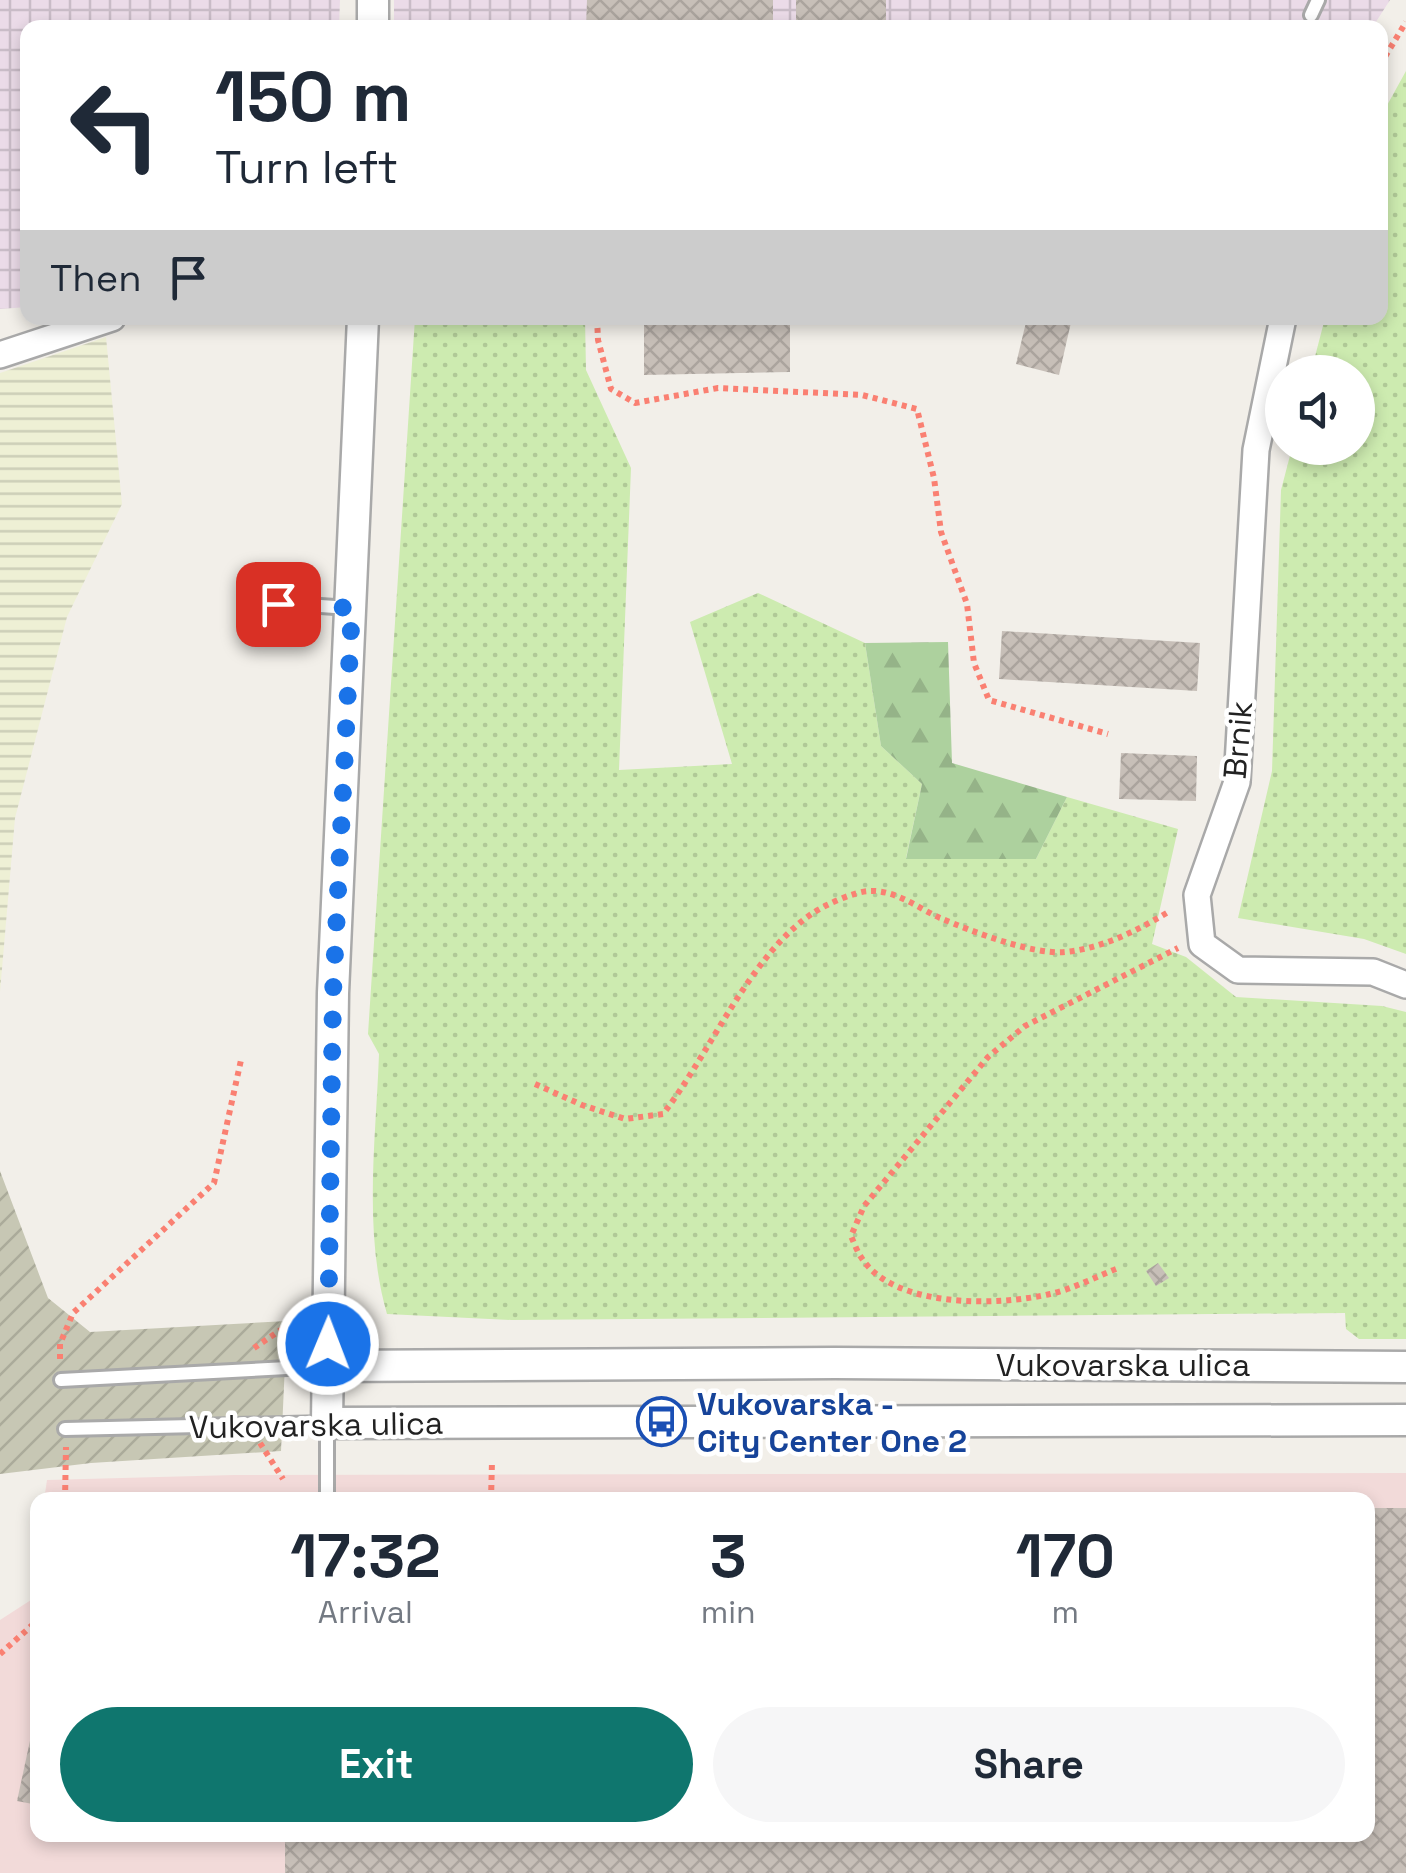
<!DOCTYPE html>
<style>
:root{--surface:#fff;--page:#f6f6f7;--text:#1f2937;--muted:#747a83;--accent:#0f766e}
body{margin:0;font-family:"Space Grotesk",sans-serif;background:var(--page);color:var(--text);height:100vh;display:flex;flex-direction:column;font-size:38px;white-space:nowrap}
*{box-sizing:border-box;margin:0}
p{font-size:32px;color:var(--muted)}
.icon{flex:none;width:55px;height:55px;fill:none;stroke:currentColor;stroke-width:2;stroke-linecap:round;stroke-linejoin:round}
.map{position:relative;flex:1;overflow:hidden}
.details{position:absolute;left:30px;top:1492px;width:1345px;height:350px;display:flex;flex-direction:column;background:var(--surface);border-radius:20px;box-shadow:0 5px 15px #0003}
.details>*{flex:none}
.guide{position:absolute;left:20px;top:20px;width:1368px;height:305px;border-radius:20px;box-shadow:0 5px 15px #0003;background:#fff;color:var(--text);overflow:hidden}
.controls{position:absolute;left:1265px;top:355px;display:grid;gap:20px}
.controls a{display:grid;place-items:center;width:110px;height:110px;border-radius:50%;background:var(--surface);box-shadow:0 5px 15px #0003;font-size:50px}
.pin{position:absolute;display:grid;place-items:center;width:85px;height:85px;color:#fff;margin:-42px;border-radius:20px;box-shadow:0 5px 15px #0006}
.me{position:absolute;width:110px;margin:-55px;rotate:1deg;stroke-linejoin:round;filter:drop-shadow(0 0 8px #0008)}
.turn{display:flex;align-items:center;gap:35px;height:210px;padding:0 30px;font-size:45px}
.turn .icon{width:130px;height:130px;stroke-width:2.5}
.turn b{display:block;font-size:70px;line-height:85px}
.then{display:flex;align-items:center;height:95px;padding:0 30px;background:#0003;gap:20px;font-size:38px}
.eta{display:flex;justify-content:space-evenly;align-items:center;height:170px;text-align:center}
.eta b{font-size:60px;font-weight:800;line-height:70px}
.action{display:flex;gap:20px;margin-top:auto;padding:20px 30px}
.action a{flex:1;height:115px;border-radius:60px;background:var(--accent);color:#fff;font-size:40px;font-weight:800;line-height:115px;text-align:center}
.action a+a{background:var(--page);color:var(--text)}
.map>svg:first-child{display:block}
.commercial{fill:#f2dad9}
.industrial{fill:url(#industrial-grid)}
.construction{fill:url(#construction-furrows)}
.farmland{fill:url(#farmland-rules)}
.grass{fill:url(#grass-dots)}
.forest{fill:url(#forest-firs)}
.building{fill:url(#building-cross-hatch)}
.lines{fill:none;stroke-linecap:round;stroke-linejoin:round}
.service-casing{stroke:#a9a9a9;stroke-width:18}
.minor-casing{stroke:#a9a9a9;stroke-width:30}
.tertiary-casing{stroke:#a9a9a9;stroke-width:35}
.path{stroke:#fa8072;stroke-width:6;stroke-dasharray:5 5;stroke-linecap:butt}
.service{stroke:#fff;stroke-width:12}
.minor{stroke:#fff;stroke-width:25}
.tertiary{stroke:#fff;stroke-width:30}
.route{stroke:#1a73e8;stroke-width:18;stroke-dasharray:0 32.4}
.labels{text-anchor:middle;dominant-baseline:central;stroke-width:9;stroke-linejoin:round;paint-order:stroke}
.street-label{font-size:32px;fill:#222;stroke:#fff}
.transit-label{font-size:32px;font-weight:bold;fill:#164399;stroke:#fff;text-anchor:start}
</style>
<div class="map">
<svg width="1406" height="1873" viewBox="0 0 1406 1873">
<defs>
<pattern id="industrial-grid" width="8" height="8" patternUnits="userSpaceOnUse" patternTransform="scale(2.5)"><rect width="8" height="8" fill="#ebdbe8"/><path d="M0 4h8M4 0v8" fill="none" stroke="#c9bcc7"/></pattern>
<pattern id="construction-furrows" width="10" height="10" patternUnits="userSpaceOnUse" patternTransform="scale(2.5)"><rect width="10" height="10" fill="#c7c7b4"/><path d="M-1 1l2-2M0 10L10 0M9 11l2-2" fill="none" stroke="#abab9a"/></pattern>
<pattern id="farmland-rules" width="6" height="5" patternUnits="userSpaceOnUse" patternTransform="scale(2.5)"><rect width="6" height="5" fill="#eef0d5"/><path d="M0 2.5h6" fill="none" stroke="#ccceb7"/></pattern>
<pattern id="grass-dots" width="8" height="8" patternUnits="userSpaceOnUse" patternTransform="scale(2.5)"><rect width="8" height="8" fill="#cdebb0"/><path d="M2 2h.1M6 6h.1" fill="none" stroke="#b0c997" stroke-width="1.8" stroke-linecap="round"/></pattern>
<pattern id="forest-firs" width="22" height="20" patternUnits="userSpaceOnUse" patternTransform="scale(2.5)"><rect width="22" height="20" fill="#add19e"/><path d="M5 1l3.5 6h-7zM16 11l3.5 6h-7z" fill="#95b388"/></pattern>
<pattern id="building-cross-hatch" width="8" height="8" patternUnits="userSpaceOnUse" patternTransform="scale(2.5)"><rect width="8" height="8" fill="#c7bfb8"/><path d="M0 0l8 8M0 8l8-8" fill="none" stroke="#aba49e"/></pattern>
</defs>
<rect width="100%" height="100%" fill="#f2efe9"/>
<polygon class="commercial" points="1406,1473 1406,1873 0,1873 0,1620 31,1600 37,1551 38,1835 1368,1835 1368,1500 44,1500 47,1480 234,1475"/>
<g class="industrial">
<polygon points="0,0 340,0 339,27 28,28 27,307 0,309"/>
<polygon points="394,0 1390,0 1372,28 394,28"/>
</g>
<polygon class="construction" points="0,1171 48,1298 90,1332 287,1321 281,1451 91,1463 0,1474"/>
<polygon class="farmland" points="106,337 122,504 67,617 15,818 0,992 0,373"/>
<g class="grass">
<polygon points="1406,71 1406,954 1364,939 1238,918 1272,771 1281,490 1292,448 1358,448 1358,372 1311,372 1325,318 1380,318 1380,118"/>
<path d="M 415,318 L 585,318 L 586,370 L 631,468 L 619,770 L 732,764 L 690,622 L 758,593 L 865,643 L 881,746 L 922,784 L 906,858 L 1036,859 L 1067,797 L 1178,829 L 1152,944 L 1186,957 L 1236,997 L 1382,1006 L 1406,1012 L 1406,1339 L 1359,1339 L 1346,1329 L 1345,1313 L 512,1320 L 387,1314 C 363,1231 376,1140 379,1054 L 368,1034 Z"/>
</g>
<polygon class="forest" points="948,642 952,763 1067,797 1036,859 906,859 922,784 881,746 865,643"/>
<g class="building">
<polygon points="587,0 773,0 773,28 586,28"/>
<rect x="796" y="0" width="90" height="28"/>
<polygon points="644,318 790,318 790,372 644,375"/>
<polygon points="1027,318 1072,318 1059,375 1016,364"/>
<polygon points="1002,631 1200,643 1197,691 999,679"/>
<polygon points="1121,753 1197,756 1196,801 1119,799"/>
<polygon points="1158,1263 1169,1278 1156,1286 1146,1271"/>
<polygon points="1368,1508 1406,1508 1406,1873 285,1873 285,1835 1368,1835"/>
<polygon points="36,1713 38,1713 38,1805 17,1801"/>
</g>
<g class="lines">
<defs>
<g id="service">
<polyline points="1311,15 1318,0"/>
<polyline points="278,603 349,608"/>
<polyline points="61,1380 325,1366"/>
<polyline points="65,1429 327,1423 327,1500"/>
</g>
<g id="minor">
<polyline points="1283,318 1256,450 1237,782 1197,895 1202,944 1238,970 1373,972 1406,985"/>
<polyline points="0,355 112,318"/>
</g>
<g id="tertiary">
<polyline points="373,28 373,0"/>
<polyline points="363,318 333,993 327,1423 1406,1420"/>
<polyline points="328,1366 835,1363 1406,1367"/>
</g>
</defs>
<use href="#service" class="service-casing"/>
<use href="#minor" class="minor-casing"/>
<use href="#tertiary" class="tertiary-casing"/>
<g class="path">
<polyline points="1380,65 1406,22"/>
<polyline points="597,318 598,340 611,389 635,403 718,388 862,395 917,409 934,478 941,532 967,604 974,663 989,700 1108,734"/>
<path d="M 535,1084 L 582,1105 L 625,1119 L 663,1114 C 711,1052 750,955 813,913 C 825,905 855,891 870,891 C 896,890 918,908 940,918 C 971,931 1032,955 1065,952 C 1104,948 1138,930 1170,911"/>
<path d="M 1116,1269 C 1095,1277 1073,1289 1050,1294 C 999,1306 893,1309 861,1257 C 857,1251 854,1243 851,1236 L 864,1206 L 988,1057 L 1025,1026 L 1178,948"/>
<polyline points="254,1348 294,1321"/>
<polyline points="60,1359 60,1344 73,1313 214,1183 241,1060"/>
<polyline points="260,1443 283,1479"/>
<polyline points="65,1500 66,1447"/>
<polyline points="491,1500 492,1461"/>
<polyline points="0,1654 38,1620"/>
</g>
<use href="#service" class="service"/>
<use href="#minor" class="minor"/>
<use href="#tertiary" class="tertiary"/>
</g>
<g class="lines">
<polyline class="route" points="278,604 352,608 333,993 328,1344"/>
</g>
<defs>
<symbol id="bus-ring" viewBox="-11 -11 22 22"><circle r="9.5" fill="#fff" stroke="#1a4fb4" stroke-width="1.5"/><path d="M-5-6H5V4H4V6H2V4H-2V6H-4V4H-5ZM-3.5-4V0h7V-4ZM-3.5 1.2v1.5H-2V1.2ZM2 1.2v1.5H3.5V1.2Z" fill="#1a4fb4"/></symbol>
</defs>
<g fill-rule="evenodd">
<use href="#bus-ring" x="634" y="1394" width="55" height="55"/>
</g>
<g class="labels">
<g class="street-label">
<text transform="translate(1238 740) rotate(-85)">Brnik</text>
<text x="1123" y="1365">Vukovarska ulica</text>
<text transform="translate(316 1425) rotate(-1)">Vukovarska ulica</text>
</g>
<g class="transit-label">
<text x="697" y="1404">Vukovarska -<tspan x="697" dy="37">City Center One 2</tspan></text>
</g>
</g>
</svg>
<div class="controls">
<a><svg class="icon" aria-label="sound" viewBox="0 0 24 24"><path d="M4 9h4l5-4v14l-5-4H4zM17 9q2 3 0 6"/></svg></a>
</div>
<div class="pin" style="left:278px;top:604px;background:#d93025"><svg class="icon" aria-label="arrive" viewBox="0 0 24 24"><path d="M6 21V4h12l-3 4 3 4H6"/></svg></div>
<svg class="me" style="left:328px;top:1344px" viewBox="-20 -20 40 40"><circle r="17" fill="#1a73e8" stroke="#fff" stroke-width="3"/><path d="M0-11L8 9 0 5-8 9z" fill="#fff"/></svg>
<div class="guide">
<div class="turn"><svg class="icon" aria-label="left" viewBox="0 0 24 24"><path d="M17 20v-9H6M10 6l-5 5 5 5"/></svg><div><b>150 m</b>Turn left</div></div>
<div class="then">Then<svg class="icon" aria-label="arrive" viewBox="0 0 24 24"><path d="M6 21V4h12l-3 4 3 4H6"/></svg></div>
</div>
<section class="details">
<div class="eta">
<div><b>17:32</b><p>Arrival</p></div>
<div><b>3</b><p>min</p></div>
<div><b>170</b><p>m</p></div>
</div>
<div class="action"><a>Exit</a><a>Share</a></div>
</section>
</div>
